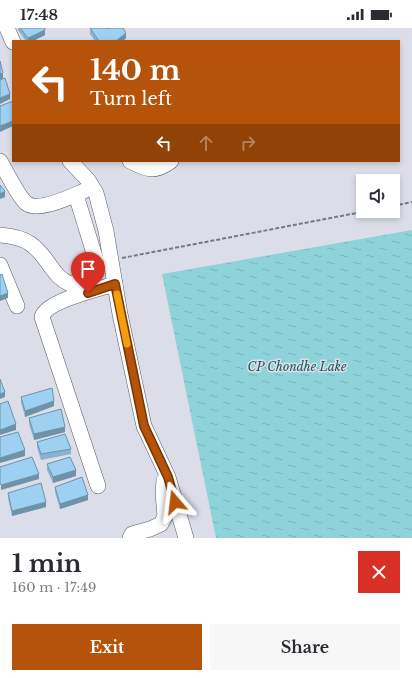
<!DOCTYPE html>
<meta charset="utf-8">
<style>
:root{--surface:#fff;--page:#f7f7f7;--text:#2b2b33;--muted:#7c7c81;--accent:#b45309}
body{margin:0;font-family:"Libre Baskerville",serif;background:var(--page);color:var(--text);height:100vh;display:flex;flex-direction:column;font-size:15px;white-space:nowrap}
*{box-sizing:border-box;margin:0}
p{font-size:13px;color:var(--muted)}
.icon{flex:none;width:22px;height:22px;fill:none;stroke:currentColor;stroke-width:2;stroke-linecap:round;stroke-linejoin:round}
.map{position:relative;height:510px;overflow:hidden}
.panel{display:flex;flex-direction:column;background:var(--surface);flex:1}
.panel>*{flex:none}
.top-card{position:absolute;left:12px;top:12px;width:388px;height:122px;border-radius:0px;box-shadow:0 2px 6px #0003;background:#b45309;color:#fff;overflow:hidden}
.fabs{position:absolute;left:356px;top:146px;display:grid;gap:8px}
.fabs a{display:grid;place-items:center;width:44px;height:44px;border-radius:0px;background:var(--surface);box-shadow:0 2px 6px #0003;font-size:20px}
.pin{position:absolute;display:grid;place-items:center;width:34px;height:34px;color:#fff;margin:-41px -17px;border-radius:50% 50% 50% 0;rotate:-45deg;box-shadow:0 0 4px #0007}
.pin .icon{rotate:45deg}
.me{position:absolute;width:44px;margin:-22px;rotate:343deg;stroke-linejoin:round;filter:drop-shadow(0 0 3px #0008)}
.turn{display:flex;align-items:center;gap:14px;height:84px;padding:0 12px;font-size:18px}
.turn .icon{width:52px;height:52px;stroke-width:2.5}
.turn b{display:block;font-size:28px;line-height:34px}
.lanes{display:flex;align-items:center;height:38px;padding:0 12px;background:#0003;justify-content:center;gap:20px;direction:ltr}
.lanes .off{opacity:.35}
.round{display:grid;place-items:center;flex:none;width:42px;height:42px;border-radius:0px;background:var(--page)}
.head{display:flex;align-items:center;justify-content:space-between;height:68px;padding:0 12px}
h1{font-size:24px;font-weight:800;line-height:30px}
.primary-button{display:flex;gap:8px;margin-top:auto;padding:8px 12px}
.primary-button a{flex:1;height:46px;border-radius:0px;background:var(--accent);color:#fff;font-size:16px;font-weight:800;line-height:46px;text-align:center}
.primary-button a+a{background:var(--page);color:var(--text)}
.status{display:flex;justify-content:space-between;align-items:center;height:28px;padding:0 20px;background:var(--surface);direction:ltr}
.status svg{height:11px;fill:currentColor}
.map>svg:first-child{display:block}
.water{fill:url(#water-ripples)}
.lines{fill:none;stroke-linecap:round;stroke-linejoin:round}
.minor-casing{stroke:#585b64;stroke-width:16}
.path{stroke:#777980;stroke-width:2;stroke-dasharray:4 2;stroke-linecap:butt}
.minor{stroke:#fff;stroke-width:15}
.wall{fill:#87b3cf}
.shaded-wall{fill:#6e92a9}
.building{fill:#9dd0f1;stroke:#6e92a9}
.route-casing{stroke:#753606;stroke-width:10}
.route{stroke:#b45309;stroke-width:7}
.slow{stroke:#f59e0b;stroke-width:7}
.labels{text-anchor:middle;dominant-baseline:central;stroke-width:3;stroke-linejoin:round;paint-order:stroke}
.water-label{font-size:12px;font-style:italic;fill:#1a565a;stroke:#dbdee9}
</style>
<div class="status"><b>17:48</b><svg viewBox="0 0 49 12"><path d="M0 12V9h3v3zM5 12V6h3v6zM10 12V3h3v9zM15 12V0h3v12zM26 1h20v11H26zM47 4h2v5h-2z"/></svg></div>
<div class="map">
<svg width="412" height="510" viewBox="0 0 412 510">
<defs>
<pattern id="water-ripples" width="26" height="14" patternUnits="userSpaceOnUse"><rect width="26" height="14" fill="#8dd3d9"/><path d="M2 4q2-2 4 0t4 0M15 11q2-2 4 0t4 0" fill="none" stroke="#79b4ba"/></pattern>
</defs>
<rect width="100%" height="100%" fill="#dbdee9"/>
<polygon class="water" points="412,202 412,510 216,510 162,246"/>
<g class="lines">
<defs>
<g id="minor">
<polyline points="7,0 13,14"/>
<path d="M 0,133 C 6,143 18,168 26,175 C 38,185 72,168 84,163"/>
<polyline points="70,133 88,152 96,165 106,203 120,286 144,398 168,449 186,510"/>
<path d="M 130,133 C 147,142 155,145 171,133"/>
<path d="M 0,207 C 27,209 36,217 51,239 C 57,247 61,252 70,256 L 81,252 L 95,242 L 96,232 L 76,167"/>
<polyline points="0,237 17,278"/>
<path d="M 98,458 L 42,289 C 46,273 99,261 115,256"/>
<polyline points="130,510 132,506 150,501 161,496 165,488 163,465 164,452"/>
</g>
</defs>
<use href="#minor" class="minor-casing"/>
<g class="path">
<polyline points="393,178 412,174"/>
<polyline points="122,230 367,183"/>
</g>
<use href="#minor" class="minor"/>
</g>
<g class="wall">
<polygon points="18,0 45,0 45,7 33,13 26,13 18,2"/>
<polygon points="90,0 108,1 126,10 123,13 95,13 90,6"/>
<polygon points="21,369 54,378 25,389 21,374"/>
<polygon points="29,390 65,404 34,412 29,396"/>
<polygon points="37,414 71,421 71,426 41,432 37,419"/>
<polygon points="47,436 76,448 53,455 47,442"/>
<polygon points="55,459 88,472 60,481 55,464"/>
<polygon points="8,465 46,479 12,488 8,470"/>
</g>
<g class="shaded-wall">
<polygon points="45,2 45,7 33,13 28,13 28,10"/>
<polygon points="126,5 126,10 123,13 116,13"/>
<polygon points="3,45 3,50 0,52 0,46"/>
<polygon points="10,66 10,71 0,76 0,70"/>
<polygon points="13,93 13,98 0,104 0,98"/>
<polygon points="5,163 5,169 0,171 0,166"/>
<polygon points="8,265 8,270 0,273 0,268"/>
<polygon points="5,364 5,369 0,371 0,366"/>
<polygon points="54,373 54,378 25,389 25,383"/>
<polygon points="16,396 16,402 0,407 0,402"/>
<polygon points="65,399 65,404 34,412 34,406"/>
<polygon points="25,422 25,428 0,435 0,430"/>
<polygon points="76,442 76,448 53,455 53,449"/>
<polygon points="39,446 39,451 1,462 1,457"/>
<polygon points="88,467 88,472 60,481 60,476"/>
<polygon points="46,474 46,479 12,488 12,483"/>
</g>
<g class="building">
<polygon points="20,0 45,0 45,2 28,10"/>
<polygon points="90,0 107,0 108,1 109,0 123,0 126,5 116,13 99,13"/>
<polygon points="0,33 3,45 0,46"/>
<polygon points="5,50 10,66 0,70 0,52"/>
<polygon points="13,73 13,93 0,98 0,78"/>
<polygon points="0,157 5,163 0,166"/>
<polygon points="2,246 8,265 0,268 0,247"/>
<polygon points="0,351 5,364 0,366"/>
<polygon points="52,360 54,373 25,383 21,369"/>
<polygon points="8,373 16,396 0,402 0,376"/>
<polygon points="61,381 65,399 34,406 29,390"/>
<polygon points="18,404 25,422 0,430 0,409"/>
<polygon points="65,406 71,421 41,426 37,414"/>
<polygon points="32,429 39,446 1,457 0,455 0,439"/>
<polygon points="70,429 76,442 53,449 47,436"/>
<polygon points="82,449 88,467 60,476 55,459"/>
<polygon points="41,455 46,474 12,483 8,465"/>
</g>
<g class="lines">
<defs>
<polyline id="route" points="88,265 115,256 144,398 168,449 175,474"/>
</defs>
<use href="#route" class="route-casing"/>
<use href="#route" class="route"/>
<polyline class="slow" points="117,266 127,316"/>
</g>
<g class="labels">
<g class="water-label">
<text x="297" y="338">CP Chondhe Lake</text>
</g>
</g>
</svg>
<div class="fabs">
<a><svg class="icon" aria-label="sound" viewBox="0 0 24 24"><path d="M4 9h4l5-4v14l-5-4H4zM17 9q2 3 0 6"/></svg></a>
</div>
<div class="pin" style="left:88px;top:265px;background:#d93025"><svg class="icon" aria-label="arrive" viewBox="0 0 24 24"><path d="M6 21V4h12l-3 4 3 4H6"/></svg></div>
<svg class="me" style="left:175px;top:474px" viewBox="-20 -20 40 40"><path d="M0-17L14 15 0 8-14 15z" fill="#b45309" stroke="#fff" stroke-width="4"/></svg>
<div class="top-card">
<div class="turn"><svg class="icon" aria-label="left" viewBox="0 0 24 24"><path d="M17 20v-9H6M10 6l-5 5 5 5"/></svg><div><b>140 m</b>Turn left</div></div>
<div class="lanes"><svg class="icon" aria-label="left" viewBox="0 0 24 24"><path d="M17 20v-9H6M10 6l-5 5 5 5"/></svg><svg class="icon off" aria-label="ahead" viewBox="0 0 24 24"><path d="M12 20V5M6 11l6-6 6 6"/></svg><svg class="icon off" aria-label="right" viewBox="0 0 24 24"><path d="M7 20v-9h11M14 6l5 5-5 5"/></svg></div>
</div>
</div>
<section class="panel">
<div class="head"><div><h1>1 min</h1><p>160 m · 17:49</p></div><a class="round" style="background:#d93025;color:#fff"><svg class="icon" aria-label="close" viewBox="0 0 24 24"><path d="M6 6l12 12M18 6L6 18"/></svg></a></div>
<div class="primary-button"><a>Exit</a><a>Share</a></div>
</section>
